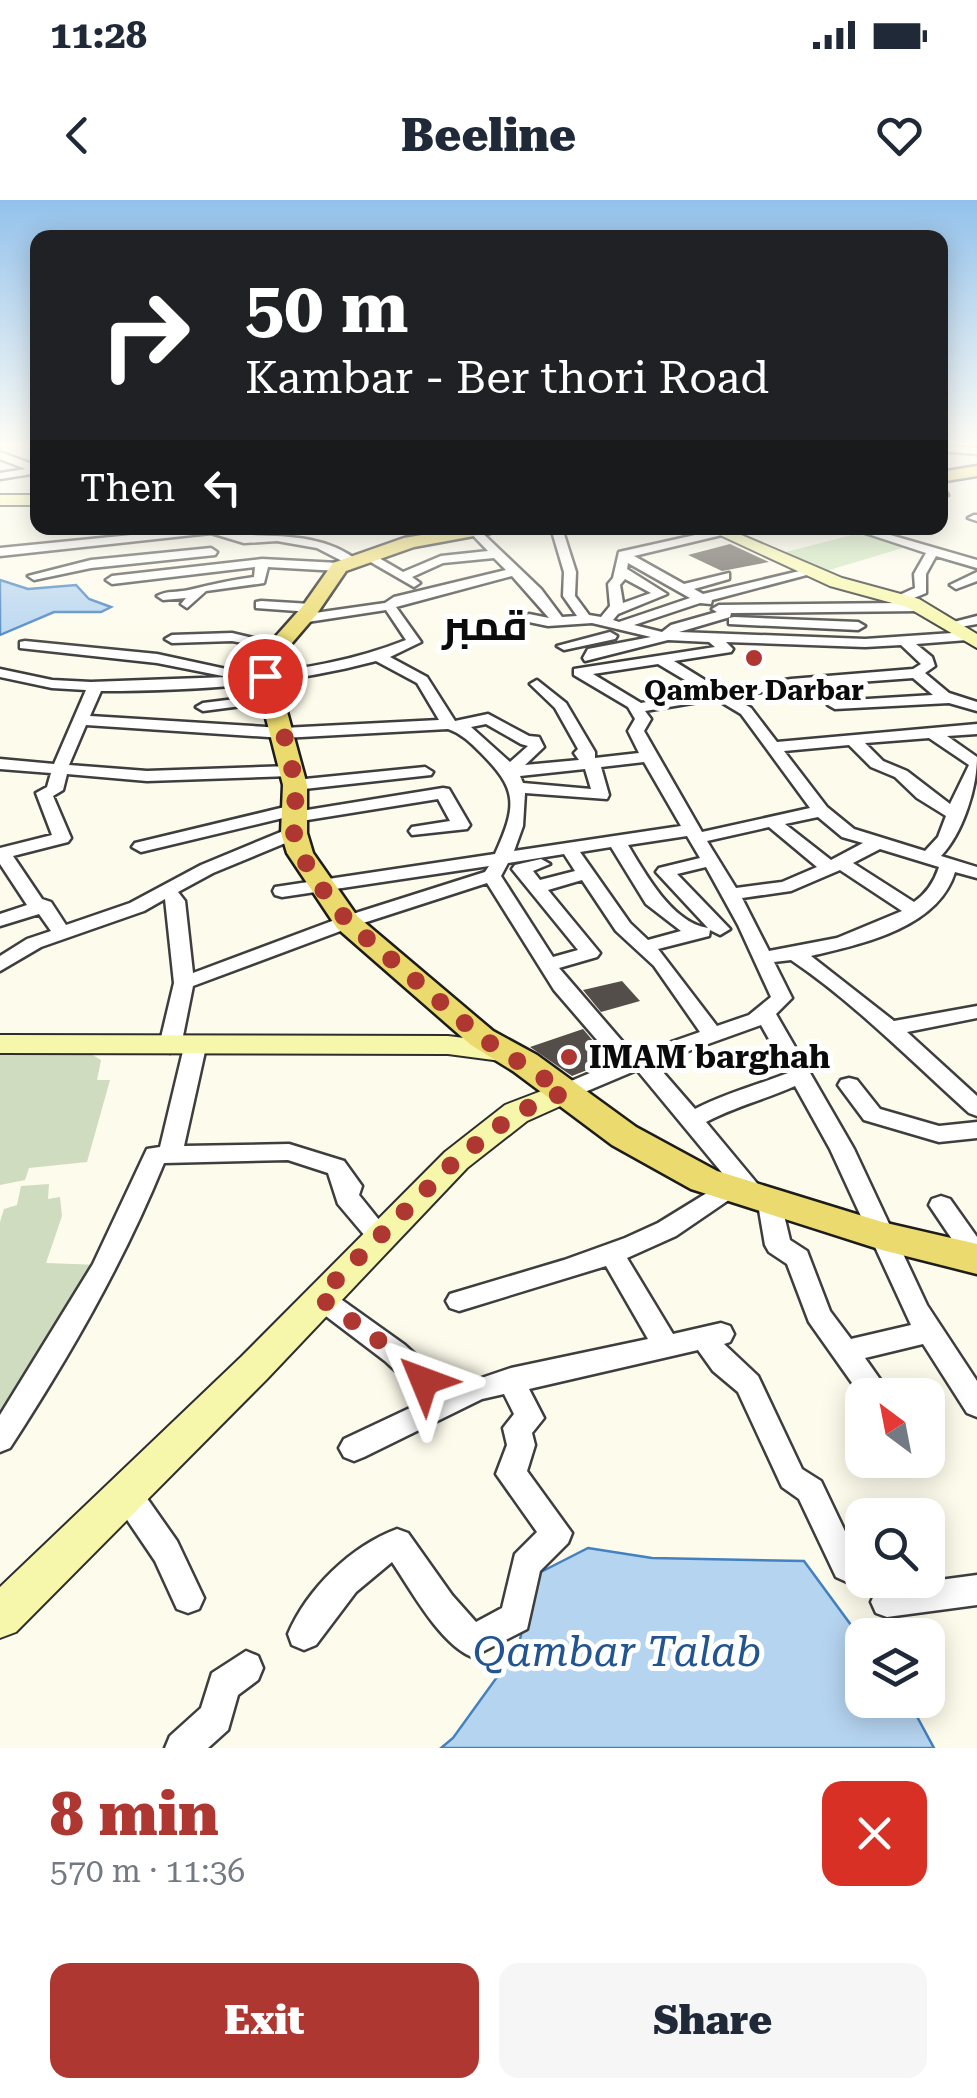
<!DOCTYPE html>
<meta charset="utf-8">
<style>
:root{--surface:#fff;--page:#f6f6f7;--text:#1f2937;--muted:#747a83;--accent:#ae3831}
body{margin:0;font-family:"Roboto Serif",Cairo,serif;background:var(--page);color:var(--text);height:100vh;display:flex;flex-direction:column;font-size:38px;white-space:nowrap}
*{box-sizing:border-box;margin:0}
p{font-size:32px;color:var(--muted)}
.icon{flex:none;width:55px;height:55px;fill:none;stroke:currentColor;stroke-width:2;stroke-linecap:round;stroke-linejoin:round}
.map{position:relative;height:1548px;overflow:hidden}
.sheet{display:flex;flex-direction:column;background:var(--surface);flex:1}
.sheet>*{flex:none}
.banner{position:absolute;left:30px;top:30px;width:918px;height:305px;border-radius:20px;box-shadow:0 5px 25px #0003;background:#202124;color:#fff;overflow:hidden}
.needle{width:65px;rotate:328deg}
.controls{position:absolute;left:845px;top:1178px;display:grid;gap:20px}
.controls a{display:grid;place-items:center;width:100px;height:100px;border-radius:20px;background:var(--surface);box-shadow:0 5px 25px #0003;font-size:50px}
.pin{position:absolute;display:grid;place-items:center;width:85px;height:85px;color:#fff;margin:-42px;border:5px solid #fff;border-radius:50%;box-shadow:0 2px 10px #0007}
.me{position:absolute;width:110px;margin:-55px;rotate:314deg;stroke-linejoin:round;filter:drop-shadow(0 0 8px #0008)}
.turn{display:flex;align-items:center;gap:35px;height:210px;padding:0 50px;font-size:45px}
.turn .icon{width:130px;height:130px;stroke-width:2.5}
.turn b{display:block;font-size:70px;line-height:85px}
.then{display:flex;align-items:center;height:95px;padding:0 50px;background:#0003;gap:20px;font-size:38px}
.round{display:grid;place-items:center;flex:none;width:105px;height:105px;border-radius:20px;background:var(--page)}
.summary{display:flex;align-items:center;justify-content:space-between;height:170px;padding:0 50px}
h1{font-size:60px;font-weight:800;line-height:75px;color:var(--accent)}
.action{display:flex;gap:20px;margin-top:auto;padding:20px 50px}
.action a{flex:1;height:115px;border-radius:20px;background:var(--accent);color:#fff;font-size:40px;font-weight:800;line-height:115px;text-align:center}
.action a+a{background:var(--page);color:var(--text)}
.status{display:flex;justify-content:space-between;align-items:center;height:70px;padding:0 50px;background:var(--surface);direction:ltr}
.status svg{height:28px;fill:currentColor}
header{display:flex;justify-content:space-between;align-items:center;height:130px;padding:0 50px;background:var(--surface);font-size:45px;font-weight:800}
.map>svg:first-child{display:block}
.green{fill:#cbe4b9}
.cemetery{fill:#d0dcbf}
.water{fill:#b5d4f0;stroke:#4381c0;stroke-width:2.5}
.building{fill:#534e49}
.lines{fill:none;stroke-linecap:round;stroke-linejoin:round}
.street-casing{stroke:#3e3e3e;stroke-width:5}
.secondary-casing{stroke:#2d2d2d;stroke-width:4}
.primary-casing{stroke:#1c1c1c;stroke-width:5}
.street{fill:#fff;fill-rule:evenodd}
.secondary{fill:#f7f7ac;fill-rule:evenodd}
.primary{fill:#ebda6d;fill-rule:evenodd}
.route{stroke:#ae3831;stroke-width:18;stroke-dasharray:0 32.4}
.poi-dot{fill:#ae3831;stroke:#fff;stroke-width:4}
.labels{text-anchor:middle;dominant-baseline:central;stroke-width:10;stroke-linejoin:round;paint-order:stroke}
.far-poi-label{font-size:28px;font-weight:bold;fill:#0b0b0b;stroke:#fff}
.poi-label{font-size:32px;font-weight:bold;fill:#0b0b0b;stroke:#fff;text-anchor:start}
.far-town-label{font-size:42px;font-weight:bold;fill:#0b0b0b;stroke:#fff}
.near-water-label{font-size:42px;font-style:italic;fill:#215490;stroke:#fff}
</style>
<div class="status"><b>11:28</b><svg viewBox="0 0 49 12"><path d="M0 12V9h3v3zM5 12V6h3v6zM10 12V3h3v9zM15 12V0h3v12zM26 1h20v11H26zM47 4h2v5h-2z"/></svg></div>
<header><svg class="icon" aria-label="back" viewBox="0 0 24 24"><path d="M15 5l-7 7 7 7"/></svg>Beeline<svg class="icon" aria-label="heart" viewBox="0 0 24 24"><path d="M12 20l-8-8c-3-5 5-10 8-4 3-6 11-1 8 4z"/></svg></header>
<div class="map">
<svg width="977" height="1548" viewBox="0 0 977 1548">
<rect width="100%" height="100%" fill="#fdfbeb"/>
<polygon class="green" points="860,333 906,347 826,371 782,353"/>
<g class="cemetery">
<polygon points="0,854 91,854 101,860 97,880 110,880 87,962 29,968 25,980 0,985"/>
<polygon points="49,984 48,999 60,997 62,1016 46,1063 100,1065 0,1219 0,1022 4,1009 17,1005 21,986"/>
</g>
<g class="water">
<polygon points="0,380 28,389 76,385 89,399 111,407 101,412 54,412 0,435"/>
<polygon points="588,1348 652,1358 804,1361 862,1440 862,1500 908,1500 934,1548 441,1548 453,1538 518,1448 535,1375"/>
</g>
<g class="building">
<polygon points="730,344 769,362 722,371 688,355"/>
<polygon points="622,781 640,801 601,812 583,790"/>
<polygon points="583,829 610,861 572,876 530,847"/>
</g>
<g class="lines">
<defs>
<g id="street">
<polygon points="940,245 977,248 977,254 940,251"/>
<polygon points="0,252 38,266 38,273 0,279 0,273 26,269 0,259"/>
<polygon points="940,292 947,293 948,295 940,298"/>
<polygon points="974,315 977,315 977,321 968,318"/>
<path d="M 202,328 C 218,328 232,335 248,335 C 288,336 327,336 360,362 L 350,365 L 317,348 L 277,341 L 244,343 L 211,333 L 0,356 L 0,348 Z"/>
<path d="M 466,328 L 477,328 L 541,389 L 562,417 L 577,416 L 563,396 L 564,372 L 551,328 L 562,328 L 576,372 L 575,396 L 589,415 L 601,417 L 610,406 L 608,384 L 613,378 L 619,352 L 722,329 L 726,330 L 726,334 L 634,356 L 684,384 L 729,373 L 729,379 L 694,389 L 703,394 L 812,368 L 818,372 L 712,400 L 711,404 L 700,403 L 634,425 L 662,432 L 671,425 L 717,412 L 712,409 L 719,405 L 898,403 L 894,400 L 895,397 L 915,388 L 914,374 L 926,353 L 850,328 L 866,328 L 977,360 L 977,368 L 936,356 L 926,374 L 926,393 L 902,403 L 926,404 L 926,410 L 921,411 L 731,413 L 730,417 L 679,432 L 865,439 L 967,432 L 974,436 L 967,440 L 916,444 L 932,457 L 935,466 L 925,473 L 949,493 L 977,502 L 977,511 L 949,503 L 835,509 L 828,505 L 835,501 L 933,495 L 913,478 L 791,487 L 733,497 L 751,508 L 777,542 L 977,524 L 977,534 L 947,536 L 977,557 C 977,588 963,633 941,656 L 977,667 L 977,678 L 955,672 C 938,728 862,744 811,756 L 894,821 L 977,806 L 977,818 L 907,832 L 977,896 L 977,916 L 969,913 C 911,861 856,804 791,760 L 774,762 L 792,798 L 776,814 L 854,949 L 927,1105 L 977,1181 L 977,1217 L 967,1213 L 923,1144 L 865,1158 L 891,1195 L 862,1197 L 809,1122 L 787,1064 L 769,1052 L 765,1045 L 758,1004 L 746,1002 L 739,993 L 676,1036 L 627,1058 L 673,1134 L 721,1123 L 730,1126 L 734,1134 L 730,1142 L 724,1144 L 758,1176 L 802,1269 L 821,1281 L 862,1367 L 858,1377 L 847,1382 L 836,1377 L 799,1299 L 782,1287 L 738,1192 L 713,1171 L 698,1150 L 529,1189 L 544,1218 L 532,1233 L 535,1245 L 527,1271 L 572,1333 L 568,1343 L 540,1371 L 527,1429 L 472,1457 C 440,1444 411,1390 392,1362 L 356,1392 L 316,1445 L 304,1450 L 292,1445 L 288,1434 C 307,1389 351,1346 397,1329 L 408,1333 L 452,1395 L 476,1422 L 502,1408 L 515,1354 L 537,1332 L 496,1274 L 507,1245 L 503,1228 L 514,1214 L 504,1194 L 482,1199 L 364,1257 L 354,1261 L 344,1257 L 339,1248 L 344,1239 L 427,1200 L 385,1161 L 310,1104 L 306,1097 L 310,1090 L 319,1087 L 328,1090 L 405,1145 L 452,1188 L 511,1168 L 648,1139 L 606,1066 L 459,1111 L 450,1108 L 446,1101 L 450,1094 L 564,1060 L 625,1038 L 658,1023 L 728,980 L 637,870 L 573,897 L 557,897 L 554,892 L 557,887 L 616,862 L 554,790 L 487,683 L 354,726 L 193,786 L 181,846 L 170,853 L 159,846 L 174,783 L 165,699 L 144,711 L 41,747 L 0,771 L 0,756 L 27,739 L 51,731 L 39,714 L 0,726 L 0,714 L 27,705 L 0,664 L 0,648 L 52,635 L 36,593 L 47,587 L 51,573 L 0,569 L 0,559 L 54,564 L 86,490 L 52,488 L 0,477 L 0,469 L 52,480 L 91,482 L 228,477 L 157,463 L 20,448 L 20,442 L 25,441 L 157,454 L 240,472 L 241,476 C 298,470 353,461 406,440 L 386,410 L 301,423 L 294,419 L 301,415 L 385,403 L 394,397 L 506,370 L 494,358 L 443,363 L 412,377 L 420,383 L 414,387 L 362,357 L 372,354 L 403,372 L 441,356 L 488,351 ZM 628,363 L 690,398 L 619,422 L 613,420 L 618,414 L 667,394 L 627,369 ZM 512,376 L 549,418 L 529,414 L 522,418 L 524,421 L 548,426 L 592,423 L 651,437 L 588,449 L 583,458 L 585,461 L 668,440 L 709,442 L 715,447 L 574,469 L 574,475 L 628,507 L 635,519 L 628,531 L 639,553 L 595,558 L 595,552 L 566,503 L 537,480 L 530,484 L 555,508 L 578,549 L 574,553 L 579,560 L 525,565 L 544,547 L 539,537 L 529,536 L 488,514 L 455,521 L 427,477 L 390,457 L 421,442 L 396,407 ZM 625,379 L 651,393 L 623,403 L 620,385 ZM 726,442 L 865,447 L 901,445 L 921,464 L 913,469 L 791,479 L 721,490 L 674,461 L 731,452 L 733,449 ZM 376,461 L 417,483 L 439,520 L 283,528 L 90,516 L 101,491 C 194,491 286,485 376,461 ZM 658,464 L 705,492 L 641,503 L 593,474 ZM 716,499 L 741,514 L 810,608 L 702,632 L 644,531 L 651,519 L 645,511 ZM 486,524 L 521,544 L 528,546 L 510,562 L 471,527 ZM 86,525 L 283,538 L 448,529 C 462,534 470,542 481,553 C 518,590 517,605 495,654 L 275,687 L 273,691 L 275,695 L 282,697 L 489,666 L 485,672 L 340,718 L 193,773 L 185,701 L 178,692 L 213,673 L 300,637 L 303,633 L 300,629 L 288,629 L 201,665 L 130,703 L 66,725 L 51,702 L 42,699 L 13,656 L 68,642 L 71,638 L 53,596 L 63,590 L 67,574 L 147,581 L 291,576 L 299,571 L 291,566 L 147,571 L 69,565 ZM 929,538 L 969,565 L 950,604 L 907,571 L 883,561 L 865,543 ZM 849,545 L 871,567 L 895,577 L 917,598 L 946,616 L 938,637 L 925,651 L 854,629 L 827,607 L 784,551 ZM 644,562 L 681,626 L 514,651 L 523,626 L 525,593 L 607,599 L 609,595 L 601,567 ZM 585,569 L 591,589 L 523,583 L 520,576 ZM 818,617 L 842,637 L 863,643 L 831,660 L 785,624 ZM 769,627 L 817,667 L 782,682 L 736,688 L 707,641 ZM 687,636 L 700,658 L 659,668 L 656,672 L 708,728 C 672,723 645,673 628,645 ZM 611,647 L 646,704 L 681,731 L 648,740 L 630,723 L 580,652 ZM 880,649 L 939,667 C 934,682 927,693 914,702 L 853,663 ZM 564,654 L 575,671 L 540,680 L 533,671 L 550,664 L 541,659 L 515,665 L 512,669 L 578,750 L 553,757 L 501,676 L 508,663 ZM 706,667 L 738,725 L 771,797 L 749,815 L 717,826 L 658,749 L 709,736 L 710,730 L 720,735 L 730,729 L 677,674 ZM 840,670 L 902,711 L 837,738 L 769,751 L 742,698 L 791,691 ZM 582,680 L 616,731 L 654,766 L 700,832 L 634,855 L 559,768 L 597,757 L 600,753 L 548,690 ZM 761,825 L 788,873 C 757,885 723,894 695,909 L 655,863 ZM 795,886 L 830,949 L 911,1125 L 851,1139 L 830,1111 L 807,1051 L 790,1040 L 779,994 L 765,993 L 706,922 C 734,907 766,899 795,886 Z"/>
<polygon points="211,348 217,352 215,355 91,368 34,380 28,376 91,360"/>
<path d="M 262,359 L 339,363 L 345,367 L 339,371 L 268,367 L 264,383 L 206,391 L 187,408 L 181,404 L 186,398 L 163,400 L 157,396 C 167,390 177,393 189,390 C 209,385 232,380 254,377 L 255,367 L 112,384 L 106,380 L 112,376 Z"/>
<polygon points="977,372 977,381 956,389 950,385"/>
<polygon points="261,401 311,404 318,408 311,412 256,408 256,402"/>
<polygon points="977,416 977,424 949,429 942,425"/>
<polygon points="734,417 858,422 865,426 858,430 729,424 729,418"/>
<polygon points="610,432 617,436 615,439 564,450 557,446"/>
<polygon points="232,433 283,445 276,449 232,441 172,443 165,439 172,435"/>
<polygon points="275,494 282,498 280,501 203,511 196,507 203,503"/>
<polygon points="425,567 433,572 431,575 295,590 287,585 295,580"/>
<polygon points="443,588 449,589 470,625 467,629 412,635 409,631 412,627 450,621 438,599 295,622 287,617 141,652 132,647 135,643 293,605 301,611"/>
<path d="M 195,840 L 206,847 L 184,946 L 289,944 L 344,961 L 362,986 L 359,995 L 392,1036 L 389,1043 L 380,1045 L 371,1043 L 338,1004 L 328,973 L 288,960 L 164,963 C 123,1064 69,1157 10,1248 L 0,1252 L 0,1215 L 93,1064 L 147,949 L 160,947 L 184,847 Z"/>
<polygon points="849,878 857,880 880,909 939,926 977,922 977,938 939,942 864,920 838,885 841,880"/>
<polygon points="941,996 950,999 977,1037 977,1066 968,1063 929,1005 932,999"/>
<polygon points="126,1280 137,1284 177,1341 204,1398 199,1409 188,1413 177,1409 155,1361 115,1302 111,1293 115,1284"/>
<polygon points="977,1375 977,1405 887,1417 876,1413 871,1402 876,1391 887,1387"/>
<polygon points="246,1451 258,1456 263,1468 258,1480 238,1495 228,1530 208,1548 165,1548 170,1536 201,1508 212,1473"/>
</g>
<g id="secondary">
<rect x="0" y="295" width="38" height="10"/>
<polygon points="705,328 725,328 842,378 919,399 977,434 977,448 907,407 830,386"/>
<polygon points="0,835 448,836 511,844 516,851 511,858 501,861 448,854 0,853"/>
<polygon points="565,882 576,885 580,892 576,899 527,921 467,968 267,1179 16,1432 0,1438 0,1387 241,1157 445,952 505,905"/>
</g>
<g id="primary">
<polygon points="977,266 977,276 940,282 940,272"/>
<polygon points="463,328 499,328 490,333 414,347 346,371 316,415 274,464 307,585 307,633 313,653 357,716 493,831 537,855 636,927 717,971 882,1022 977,1044 977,1074 882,1050 691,989 612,945 513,871 471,845 337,728 287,653 281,633 283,585 252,463 302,407 333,363 404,338"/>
</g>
</defs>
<use href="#street" class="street-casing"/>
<use href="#secondary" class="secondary-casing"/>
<use href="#primary" class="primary-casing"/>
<use href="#street" class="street"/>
<use href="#secondary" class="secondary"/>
<use href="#primary" class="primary"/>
</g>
<linearGradient id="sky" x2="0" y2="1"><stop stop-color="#93c1eb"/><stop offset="0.53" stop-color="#fefdf6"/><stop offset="1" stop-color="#fefdf6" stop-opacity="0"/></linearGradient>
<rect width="977" height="460" fill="url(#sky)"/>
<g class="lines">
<polyline class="route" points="265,476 277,505 296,585 294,633 300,653 320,686 348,722 482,838 565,892 516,913 456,960 319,1097 396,1153 424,1181"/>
</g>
<g class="poi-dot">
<circle cx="754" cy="458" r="10"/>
<circle cx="569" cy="857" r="10"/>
</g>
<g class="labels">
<g class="far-poi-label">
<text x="754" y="490">Qamber Darbar</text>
</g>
<g class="poi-label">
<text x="589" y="857">IMAM barghah</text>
</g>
<g class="far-town-label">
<text x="485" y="425">قمبر</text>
</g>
<g class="near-water-label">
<text x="617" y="1451">Qambar Talab</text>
</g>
</g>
</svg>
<div class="controls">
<a><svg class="needle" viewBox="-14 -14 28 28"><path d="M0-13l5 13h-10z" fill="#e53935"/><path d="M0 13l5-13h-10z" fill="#747a83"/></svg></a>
<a><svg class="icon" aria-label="search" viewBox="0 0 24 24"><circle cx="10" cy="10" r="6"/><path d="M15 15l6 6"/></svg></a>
<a><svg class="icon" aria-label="layers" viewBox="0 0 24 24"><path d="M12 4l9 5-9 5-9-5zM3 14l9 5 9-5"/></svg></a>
</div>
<div class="pin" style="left:265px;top:476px;background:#d93025"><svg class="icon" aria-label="arrive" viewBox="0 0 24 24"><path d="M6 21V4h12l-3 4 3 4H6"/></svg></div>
<svg class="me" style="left:424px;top:1181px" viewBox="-20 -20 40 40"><path d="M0-17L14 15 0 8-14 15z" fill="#ae3831" stroke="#fff" stroke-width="4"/></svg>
<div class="banner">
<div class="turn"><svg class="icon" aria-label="right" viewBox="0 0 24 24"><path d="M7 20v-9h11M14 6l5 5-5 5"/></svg><div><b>50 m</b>Kambar - Ber thori Road</div></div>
<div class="then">Then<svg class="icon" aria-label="left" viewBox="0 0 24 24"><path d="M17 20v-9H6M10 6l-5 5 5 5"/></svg></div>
</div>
</div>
<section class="sheet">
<div class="summary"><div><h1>8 min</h1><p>570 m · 11:36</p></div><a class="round" style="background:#d93025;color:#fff"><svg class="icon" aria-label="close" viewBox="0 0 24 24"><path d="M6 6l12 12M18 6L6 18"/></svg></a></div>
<div class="action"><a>Exit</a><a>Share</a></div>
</section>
